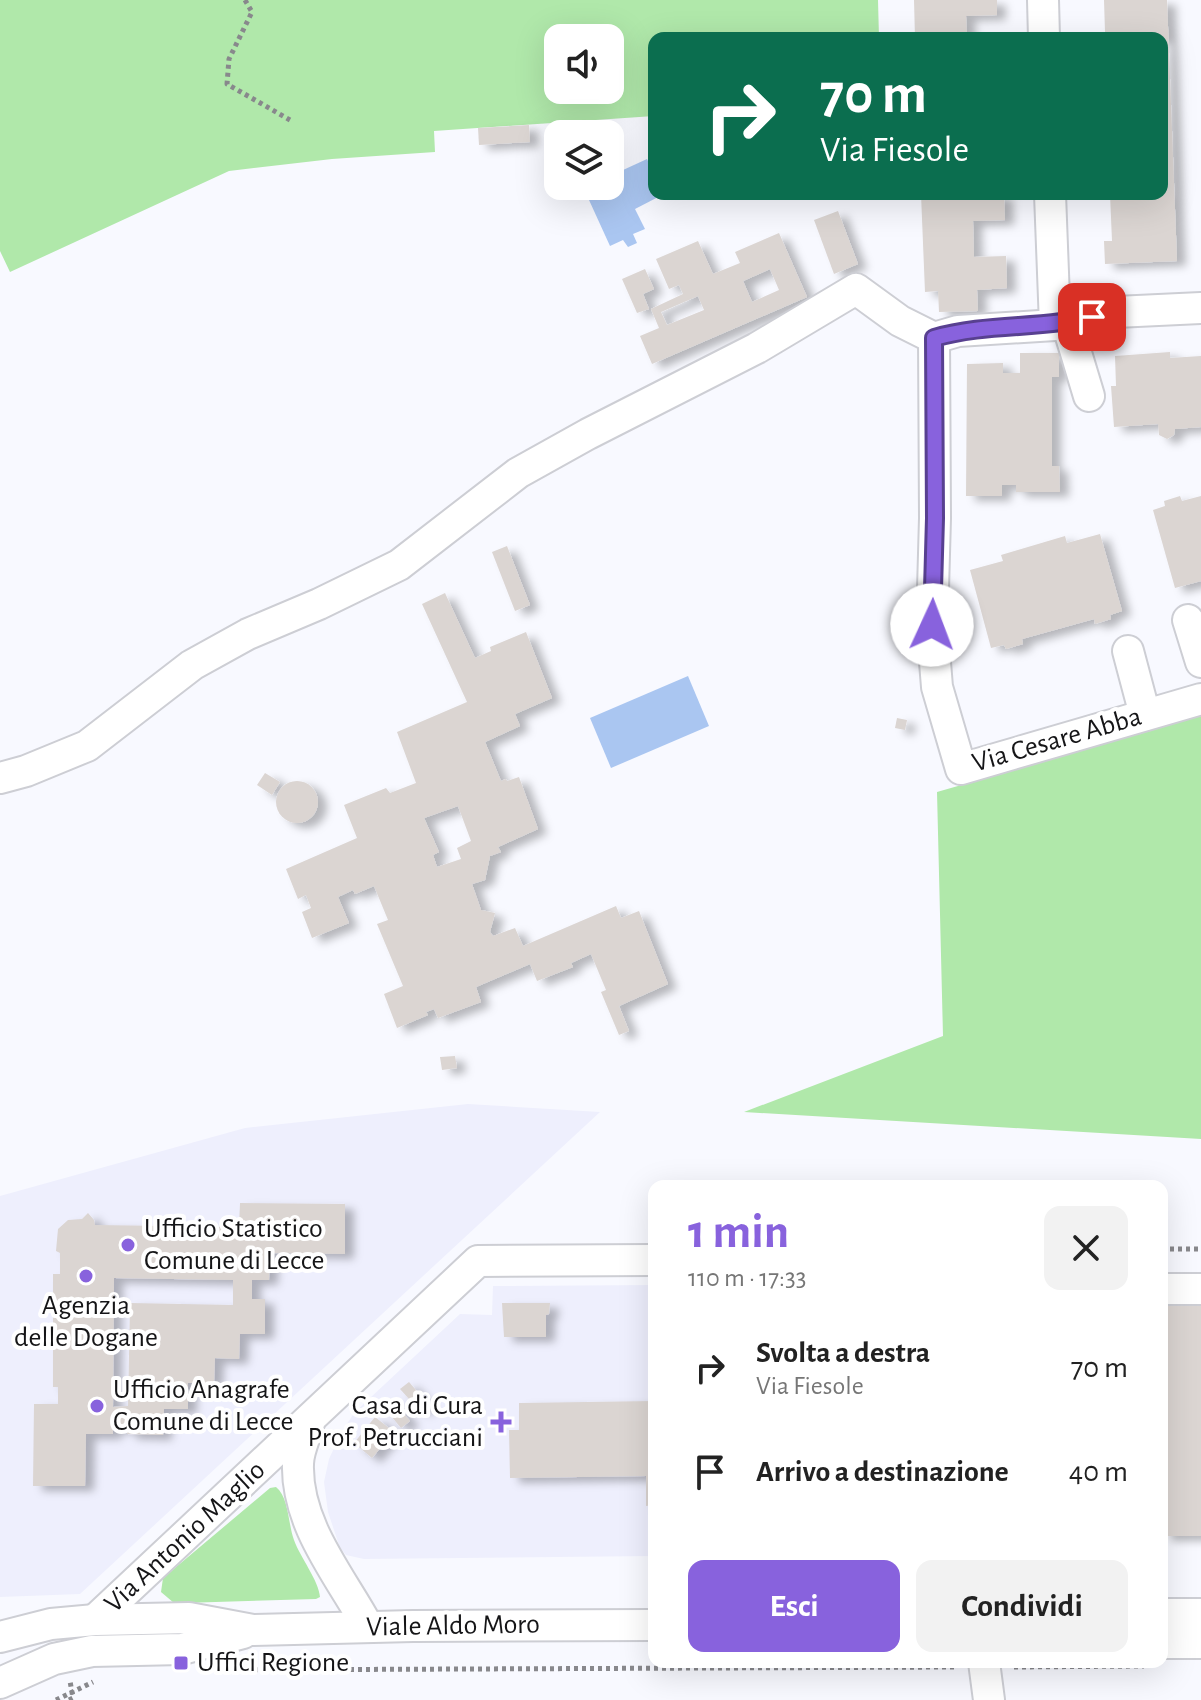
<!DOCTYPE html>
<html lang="it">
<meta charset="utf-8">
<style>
:root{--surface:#fff;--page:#f2f2f2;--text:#222;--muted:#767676;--accent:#8862dd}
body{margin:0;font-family:"Alegreya Sans",sans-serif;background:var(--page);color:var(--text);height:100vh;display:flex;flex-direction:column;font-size:30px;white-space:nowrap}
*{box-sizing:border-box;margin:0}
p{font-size:26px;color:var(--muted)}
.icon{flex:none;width:44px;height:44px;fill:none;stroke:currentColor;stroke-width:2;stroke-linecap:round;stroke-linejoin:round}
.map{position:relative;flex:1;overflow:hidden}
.panel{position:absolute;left:648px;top:1180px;width:520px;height:488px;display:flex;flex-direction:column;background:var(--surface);border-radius:16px;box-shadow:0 8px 32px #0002}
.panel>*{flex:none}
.guide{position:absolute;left:648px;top:32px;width:520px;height:168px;border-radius:16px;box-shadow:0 8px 32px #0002;background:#0b6e4f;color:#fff;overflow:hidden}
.controls{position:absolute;left:544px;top:24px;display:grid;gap:16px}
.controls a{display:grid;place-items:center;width:80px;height:80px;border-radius:16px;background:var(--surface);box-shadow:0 8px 32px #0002;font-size:40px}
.pin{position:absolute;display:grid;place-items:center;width:68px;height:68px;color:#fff;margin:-34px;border-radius:16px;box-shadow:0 4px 12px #0006}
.me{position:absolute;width:88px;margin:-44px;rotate:2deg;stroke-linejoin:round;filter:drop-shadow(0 0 6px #0008)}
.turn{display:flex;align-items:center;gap:28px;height:168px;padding:0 40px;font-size:36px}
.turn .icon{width:104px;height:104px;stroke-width:2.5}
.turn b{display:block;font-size:56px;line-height:68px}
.round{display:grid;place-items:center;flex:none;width:84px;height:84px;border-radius:16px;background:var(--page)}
.head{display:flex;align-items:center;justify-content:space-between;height:136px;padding:0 40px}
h1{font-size:48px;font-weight:700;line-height:60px;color:var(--accent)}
.button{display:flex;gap:16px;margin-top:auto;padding:16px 40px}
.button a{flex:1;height:92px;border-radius:16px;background:var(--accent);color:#fff;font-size:32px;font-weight:700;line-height:92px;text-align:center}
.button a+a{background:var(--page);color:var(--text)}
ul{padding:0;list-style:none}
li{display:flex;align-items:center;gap:24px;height:104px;padding:0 40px}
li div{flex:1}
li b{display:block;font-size:30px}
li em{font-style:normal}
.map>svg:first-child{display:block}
.built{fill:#eeeffd}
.green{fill:#b0e8aa;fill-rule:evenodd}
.water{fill:#aac6f1}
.building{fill:#dbd5d2;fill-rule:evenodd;filter:url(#shadow)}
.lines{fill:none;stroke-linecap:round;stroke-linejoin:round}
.minor-casing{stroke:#cdced4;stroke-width:34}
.path{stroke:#88888c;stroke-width:5;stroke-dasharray:4 4;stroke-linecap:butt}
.minor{stroke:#fff;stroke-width:30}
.route-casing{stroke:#584090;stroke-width:20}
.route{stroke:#8862dd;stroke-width:14}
.poi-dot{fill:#8862dd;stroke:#fff;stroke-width:3}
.labels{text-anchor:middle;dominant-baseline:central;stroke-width:8;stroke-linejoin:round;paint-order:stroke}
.street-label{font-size:28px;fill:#151517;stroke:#fff}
.poi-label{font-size:28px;fill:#151517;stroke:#fff;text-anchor:start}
</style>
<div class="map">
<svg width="1201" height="1700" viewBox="0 0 1201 1700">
<defs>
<filter id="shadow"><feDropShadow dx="9" dy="5" stdDeviation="4" flood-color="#0004"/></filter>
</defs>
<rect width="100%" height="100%" fill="#f8f9ff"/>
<g class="built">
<polygon points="468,1104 600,1112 80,1594 0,1597 0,1196 245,1128"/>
<polygon points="654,1285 654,1556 364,1559 346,1555 340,1548 328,1512 324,1482 329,1459 342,1431 355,1412 460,1314 492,1315 493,1286"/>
</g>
<g class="green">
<path d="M 0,0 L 878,0 L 879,38 L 654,38 L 654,116 L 434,131 L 435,152 L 332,159 L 229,171 L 10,272 L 0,251 ZM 558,38 L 610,38 L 610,90 L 558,90 Z"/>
<polygon points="1201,716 1201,1139 744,1112 943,1036 937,792"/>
<path d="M 276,1487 C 289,1497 288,1524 294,1540 C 300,1557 319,1581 320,1597 L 316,1599 L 183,1603 L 174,1603 L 161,1592 L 163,1578 L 270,1488 Z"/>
</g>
<g class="water">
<polygon points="647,159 654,173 654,194 664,194 635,209 645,229 633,234 637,243 628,247 623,240 610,246 584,189 590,186 610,186 610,176"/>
<polygon points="688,676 709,726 611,768 590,718"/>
</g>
<g class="building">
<polygon points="914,0 997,0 997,15 966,16 967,38 915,38"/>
<polygon points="1104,0 1167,0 1177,261 1105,264 1104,241 1112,241 1110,194 1162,194 1162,38 1097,38 1097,32 1105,32"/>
<polygon points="529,125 530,142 479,145 478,128"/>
<polygon points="921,194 1004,194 1005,220 973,221 974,257 1006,256 1007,288 977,290 978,311 939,312 938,291 925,292"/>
<polygon points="838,211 858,264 834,274 814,220"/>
<path d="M 779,233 L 807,297 L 652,364 L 640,336 L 659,328 L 651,309 L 683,294 L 679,285 L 669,289 L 656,259 L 698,241 L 713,274 L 740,263 L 735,252 ZM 770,269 L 779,290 L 752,302 L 743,281 ZM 698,296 L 704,310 L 667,325 L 661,312 Z"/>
<polygon points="645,269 654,289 643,294 649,309 637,313 622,279"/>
<polygon points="1170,352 1170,358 1201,356 1201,427 1175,429 1174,435 1167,439 1159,435 1158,424 1114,427 1111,386 1116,386 1115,356"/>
<polygon points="1020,353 1059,353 1059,377 1052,377 1052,466 1059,466 1060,492 1016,492 1016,485 1002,485 1002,496 966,496 967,364 1003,363 1003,373 1020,373"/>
<polygon points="1180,496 1182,501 1201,496 1201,581 1175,588 1153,510 1165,506 1164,501"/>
<polygon points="1100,534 1122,611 1110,615 1111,619 1095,624 1094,619 1022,639 1023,644 1006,649 1004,645 991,648 970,570 1003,561 1001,555 1065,536 1067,543"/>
<polygon points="507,546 530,605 515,611 492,552"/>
<path d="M 445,593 L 475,658 L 491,651 L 490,647 L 526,632 L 552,698 L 515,714 L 520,726 L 485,742 L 501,781 L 506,779 L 507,781 L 519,777 L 538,829 L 498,847 L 501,852 L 490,856 L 485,880 L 472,884 L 481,910 L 495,913 L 490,932 L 493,936 L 515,928 L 523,946 L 616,906 L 621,918 L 639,911 L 668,984 L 619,1006 L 629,1031 L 619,1035 L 601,992 L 606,990 L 591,954 L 571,963 L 573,967 L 537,981 L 530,964 L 476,987 L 481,1002 L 438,1018 L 434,1009 L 426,1012 L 428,1015 L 397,1028 L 384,994 L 403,986 L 377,924 L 388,920 L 374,886 L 355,894 L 353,890 L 338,897 L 349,923 L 312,938 L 302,912 L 311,908 L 306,895 L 298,899 L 286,869 L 357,838 L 344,805 L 386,788 L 390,793 L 416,783 L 397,732 L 467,702 L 422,604 ZM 458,806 L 471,841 L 457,848 L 461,859 L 437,867 L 433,855 L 439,852 L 424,818 Z"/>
<polygon points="897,718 907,720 905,730 895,728"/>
<polygon points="265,773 280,782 272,795 257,785"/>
<circle cx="297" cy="802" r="21"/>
<polygon points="455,1056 457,1068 442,1070 440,1057"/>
<path d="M 240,1203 L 345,1204 L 345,1254 L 270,1253 L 269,1280 L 252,1280 L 252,1299 L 265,1299 L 265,1334 L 240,1334 L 239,1359 L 215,1358 L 214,1383 L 188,1383 L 188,1409 L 164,1409 L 163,1435 L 127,1434 L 128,1428 L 113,1428 L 113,1434 L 86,1434 L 85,1486 L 33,1486 L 34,1404 L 58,1404 L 58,1387 L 53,1387 L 53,1274 L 60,1274 L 60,1253 L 56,1251 L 58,1229 L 68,1220 L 82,1219 L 88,1213 L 94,1220 L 95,1225 L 239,1227 ZM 114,1278 L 233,1280 L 233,1305 L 130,1303 L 128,1406 L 113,1407 Z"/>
<polygon points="502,1303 550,1303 549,1314 546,1315 546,1337 504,1337"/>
<polygon points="1162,1303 1201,1304 1201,1536 1162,1536"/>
<polygon points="409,1382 428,1404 420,1411 400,1389"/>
<polygon points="390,1398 410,1421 401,1428 382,1405"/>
<polygon points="654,1401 654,1505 646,1506 646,1476 510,1478 509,1430 519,1430 519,1403"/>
<polygon points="375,1417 394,1432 372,1458 354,1443"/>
</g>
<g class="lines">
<defs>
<g id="minor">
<polyline points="1043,0 1044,38"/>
<polyline points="1050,194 1055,325"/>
<polyline points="1067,323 1089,396"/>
<polyline points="934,338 935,518 932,625 937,687 961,769 1201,699"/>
<polyline points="934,338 958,331 1055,325 1116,312 1201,308"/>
<polyline points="1188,620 1201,662"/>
<polyline points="1128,651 1145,715"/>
<polyline points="0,778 26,771 87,746 192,665 248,634 319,604 399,565 518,473 588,434 757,348 856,289 900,321 934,338"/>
<polyline points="1162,1289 1201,1289"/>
<path d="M 309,1423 C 306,1435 298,1451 298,1464 C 296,1525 341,1577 368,1627"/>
<polyline points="1162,1614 1201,1614"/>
<polyline points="95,1620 478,1261 654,1260"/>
<polyline points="0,1637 51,1624 95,1620 189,1618 253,1630 413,1626 654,1625"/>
<polyline points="1162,1643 1201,1643"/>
<polyline points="984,1662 989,1700"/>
<polyline points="0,1683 54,1659 92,1651 182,1649 243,1633"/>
</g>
</defs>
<use href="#minor" class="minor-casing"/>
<g class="path">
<polyline points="245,0 252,12 229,59 227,84 290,120"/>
<polyline points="1162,1249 1201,1249"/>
<polyline points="1014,1667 1144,1666"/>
<polyline points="222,1670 956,1667"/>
<polyline points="56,1700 93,1682"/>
<polyline points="69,1700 73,1698 70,1681"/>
</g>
<use href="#minor" class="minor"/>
</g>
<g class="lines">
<defs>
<path id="route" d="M 932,625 L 935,518 L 934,338 C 985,323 1040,329 1092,317"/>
</defs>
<use href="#route" class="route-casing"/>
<use href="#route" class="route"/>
</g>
<g class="poi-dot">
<circle cx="128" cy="1245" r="8"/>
<circle cx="86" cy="1276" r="8"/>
<circle cx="97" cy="1406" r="8"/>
<path d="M497 1410h8v8h8v8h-8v8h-8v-8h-8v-8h8z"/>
<rect x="173" y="1655" width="16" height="16" rx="4"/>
</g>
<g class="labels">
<g class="street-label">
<text transform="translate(1057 740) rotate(-16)">Via Cesare Abba</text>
<text transform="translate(185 1537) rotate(-43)">Via Antonio Maglio</text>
<text transform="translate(453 1626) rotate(-1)">Viale Aldo Moro</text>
</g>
<g class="poi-label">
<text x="144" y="1229">Ufficio Statistico<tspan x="144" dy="32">Comune di Lecce</tspan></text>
<text x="86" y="1306" text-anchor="middle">Agenzia<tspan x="86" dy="32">delle Dogane</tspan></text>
<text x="113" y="1390">Ufficio Anagrafe<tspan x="113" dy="32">Comune di Lecce</tspan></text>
<text x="483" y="1406" text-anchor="end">Casa di Cura<tspan x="483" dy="32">Prof. Petrucciani</tspan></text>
<text x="197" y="1663">Uffici Regione</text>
</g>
</g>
</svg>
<div class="controls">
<a><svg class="icon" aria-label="sound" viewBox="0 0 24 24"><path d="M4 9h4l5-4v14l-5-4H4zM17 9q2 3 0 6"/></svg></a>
<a><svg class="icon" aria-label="layers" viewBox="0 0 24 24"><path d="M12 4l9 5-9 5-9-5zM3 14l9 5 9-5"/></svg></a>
</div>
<div class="pin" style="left:1092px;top:317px;background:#d93025"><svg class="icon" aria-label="arrive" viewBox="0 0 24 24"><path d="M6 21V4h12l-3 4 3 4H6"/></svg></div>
<svg class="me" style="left:932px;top:625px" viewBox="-20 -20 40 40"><circle r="19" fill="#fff"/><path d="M0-13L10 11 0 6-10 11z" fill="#8862dd"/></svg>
<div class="guide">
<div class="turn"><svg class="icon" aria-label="right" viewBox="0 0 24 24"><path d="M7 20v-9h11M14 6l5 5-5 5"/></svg><div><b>70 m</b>Via Fiesole</div></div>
</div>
<section class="panel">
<div class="head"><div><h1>1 min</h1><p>110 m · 17:33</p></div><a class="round"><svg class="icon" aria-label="close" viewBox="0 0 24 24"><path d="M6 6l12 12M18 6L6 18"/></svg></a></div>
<ul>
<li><svg class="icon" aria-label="right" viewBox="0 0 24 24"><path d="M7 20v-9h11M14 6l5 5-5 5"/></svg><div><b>Svolta a destra</b><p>Via Fiesole</p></div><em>70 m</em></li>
<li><svg class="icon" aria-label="arrive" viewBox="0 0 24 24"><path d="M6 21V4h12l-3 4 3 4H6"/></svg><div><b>Arrivo a destinazione</b></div><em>40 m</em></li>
</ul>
<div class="button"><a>Esci</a><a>Condividi</a></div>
</section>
</div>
